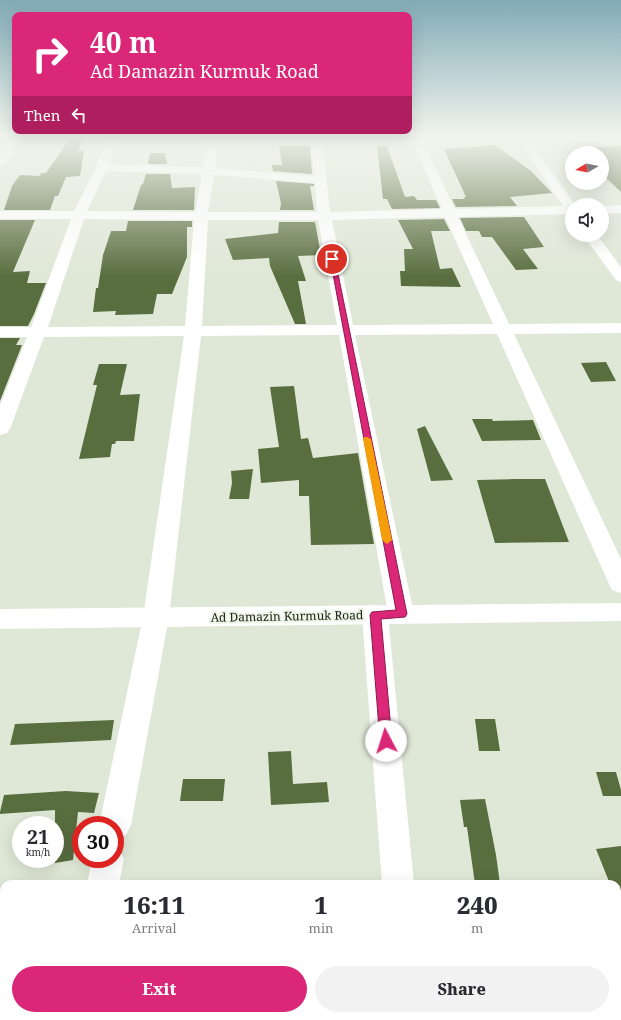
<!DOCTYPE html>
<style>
:root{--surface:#fff;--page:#f2f2f3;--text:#2b2b33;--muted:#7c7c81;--accent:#db2777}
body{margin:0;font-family:"Noto Serif",serif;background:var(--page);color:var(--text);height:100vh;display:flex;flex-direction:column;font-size:15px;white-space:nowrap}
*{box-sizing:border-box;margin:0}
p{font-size:13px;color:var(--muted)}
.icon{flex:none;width:22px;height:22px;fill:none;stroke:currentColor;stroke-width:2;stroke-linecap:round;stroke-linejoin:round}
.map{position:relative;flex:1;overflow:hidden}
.side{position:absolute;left:0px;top:880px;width:621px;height:140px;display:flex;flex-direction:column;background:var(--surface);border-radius:12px 12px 0 0;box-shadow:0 4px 16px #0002}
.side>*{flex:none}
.hud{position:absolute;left:12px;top:12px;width:400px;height:122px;border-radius:8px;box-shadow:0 4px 16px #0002;background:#db2777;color:#fff;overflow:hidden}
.needle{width:26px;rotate:260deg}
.fabs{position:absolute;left:565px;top:146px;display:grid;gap:8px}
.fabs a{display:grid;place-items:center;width:44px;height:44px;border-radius:50%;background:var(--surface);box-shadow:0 4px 16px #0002;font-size:20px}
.speed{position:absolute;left:12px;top:816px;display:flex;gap:8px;font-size:20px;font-weight:700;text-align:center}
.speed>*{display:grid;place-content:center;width:52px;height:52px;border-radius:50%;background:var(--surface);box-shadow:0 4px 16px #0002;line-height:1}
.speed small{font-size:10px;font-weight:400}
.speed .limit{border:6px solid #d22;background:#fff;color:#111}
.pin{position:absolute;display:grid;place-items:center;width:34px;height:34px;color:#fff;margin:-17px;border:2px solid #fff;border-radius:50%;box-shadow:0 1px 4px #0007}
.me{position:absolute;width:44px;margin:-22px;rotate:355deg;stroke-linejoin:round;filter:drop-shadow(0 0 3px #0008)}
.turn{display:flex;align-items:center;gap:14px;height:84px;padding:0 12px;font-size:18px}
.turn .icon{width:52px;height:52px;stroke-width:2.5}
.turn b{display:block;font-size:28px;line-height:34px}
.then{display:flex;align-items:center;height:38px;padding:0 12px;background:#0003;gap:8px;font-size:15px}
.eta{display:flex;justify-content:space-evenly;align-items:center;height:68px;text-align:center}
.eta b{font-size:24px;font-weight:800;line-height:28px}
.primary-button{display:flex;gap:8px;margin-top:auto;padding:8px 12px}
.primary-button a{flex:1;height:46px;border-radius:24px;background:var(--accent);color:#fff;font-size:16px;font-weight:800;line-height:46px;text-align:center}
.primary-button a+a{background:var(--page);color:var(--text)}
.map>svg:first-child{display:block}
.building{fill:#596e3f}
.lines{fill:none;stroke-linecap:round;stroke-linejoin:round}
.minor{fill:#fff;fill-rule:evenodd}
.highway{fill:#fff;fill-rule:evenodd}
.route{fill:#db2777;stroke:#8e194d}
.slow{fill:#f59e0b}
.labels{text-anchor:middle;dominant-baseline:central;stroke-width:4;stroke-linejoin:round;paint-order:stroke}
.street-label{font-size:12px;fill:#21241e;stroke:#ecf4e3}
</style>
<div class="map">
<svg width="621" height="1020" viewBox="0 0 621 1020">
<rect width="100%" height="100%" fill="#dfe7d6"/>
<g class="building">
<polygon points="69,140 83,140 78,151 84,151 80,176 66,177 58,196 55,196 50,210 4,210 12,186 20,175 40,176 41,173 46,173"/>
<polygon points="495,145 531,171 552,193 510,197 517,206 456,207 452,199 465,199 463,197 466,197 444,149"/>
<polygon points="279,146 310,146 312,174 273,171 272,165 282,165"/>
<polygon points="377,146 387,146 405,197 414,196 417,200 436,200 440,208 392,209 387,199 383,199"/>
<polygon points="621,146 621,192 602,174 602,153 580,153 575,148"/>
<polygon points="150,153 165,153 167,164 148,164"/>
<polygon points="146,174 170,174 172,188 195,187 194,210 133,210 141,185 143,184"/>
<polygon points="276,181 314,184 314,186 310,186 314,210 280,210 281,203"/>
<polygon points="524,217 544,247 523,249 538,269 516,270 492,237 482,237 479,231 466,231 460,218"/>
<polygon points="444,219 450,231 431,231 440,269 452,268 461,287 401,286 400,271 405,271 404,249 413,249 398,220"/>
<polygon points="0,220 35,220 13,272 30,271 27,283 46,283 34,314 28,326 0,326"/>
<polygon points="128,221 192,221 192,227 187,227 187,257 172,294 157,294 153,314 115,315 116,311 93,312 96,288 98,288 103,255 111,231 126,231"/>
<polygon points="279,222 315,222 321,255 298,256 306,281 298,281 306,324 295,324 270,266 269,258 233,260 225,239 278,233"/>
<polygon points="0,338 20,338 16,345 22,345 0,401"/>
<polygon points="606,362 616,381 591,382 581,363"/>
<polygon points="99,364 127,364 120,395 140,394 134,441 116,441 115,444 112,444 110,457 79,459 97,385 93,385"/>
<polygon points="294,386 301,439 308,438 313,458 358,453 374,544 311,545 309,496 299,496 299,480 261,483 258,449 279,447 270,387"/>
<polygon points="472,419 492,419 493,421 533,420 541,440 482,441"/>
<polygon points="425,426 453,480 431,481 417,429"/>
<polygon points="253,469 249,499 229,499 232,483 231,471"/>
<polygon points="515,479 545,479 569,542 495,543 477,480"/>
<polygon points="475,719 495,719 500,751 479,751"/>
<polygon points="114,720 111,740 10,745 15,724"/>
<polygon points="291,751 293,784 327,782 329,802 271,805 268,752"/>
<polygon points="596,772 616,772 621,790 621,796 603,796"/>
<polygon points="183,779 225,779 223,801 180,801"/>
<polygon points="66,791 99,793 94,813 78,812 73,860 55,863 55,810 0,814 0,812 4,795"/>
<polygon points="485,799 496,855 500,884 475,884 467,827 464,827 460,800"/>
<polygon points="621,846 621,909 620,909 617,903 617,884 610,884 596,849"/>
</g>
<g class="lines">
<g class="minor">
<polygon points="14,135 25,135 4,164 0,165 0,153"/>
<path d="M 64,135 L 219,135 L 219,136 L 311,138 L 311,135 L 321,135 L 322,139 L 410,138 L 409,135 L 419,135 L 421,138 L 516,137 L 515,135 L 525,135 L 527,137 L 621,136 L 621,142 L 531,143 L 575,205 L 572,205 L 572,214 L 458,217 L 509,324 L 621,323 L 621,333 L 514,334 L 621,559 L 621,593 L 612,590 L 609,584 L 497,334 L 355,335 L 414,614 L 410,621 L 401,624 L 392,621 L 388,614 L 339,335 L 201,336 L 169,617 L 131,825 L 126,835 L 115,840 L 115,825 L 99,825 L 143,617 L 184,336 L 44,337 L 10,429 L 7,433 L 0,435 L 0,405 L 27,337 L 0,337 L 0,327 L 31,327 L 71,219 L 0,219 L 0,211 L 74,211 L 96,167 L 106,139 L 69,138 L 65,137 ZM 117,140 L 207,142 L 203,167 L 109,164 ZM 218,143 L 311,145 L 314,176 L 215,168 ZM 520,143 L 563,206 L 455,209 L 424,144 ZM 413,144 L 442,209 L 330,212 L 323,145 ZM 106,171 L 202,174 L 195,212 L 87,211 ZM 214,175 L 315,183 L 317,212 L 208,212 ZM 445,217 L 493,324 L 353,325 L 332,220 ZM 84,219 L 194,220 L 185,326 L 48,327 ZM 208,220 L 318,220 L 337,325 L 202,326 Z"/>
<polygon points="621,205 621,213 602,214 602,206"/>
<polygon points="583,235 597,235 621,267 621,282 616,280"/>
<polygon points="375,605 384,608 388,615 414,884 382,884 362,615 366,608"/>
<polygon points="115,846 119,848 124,859 119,884 87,884 92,859 115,859"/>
<polygon points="59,1016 95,1016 94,1020 58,1020"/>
<polygon points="391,1016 427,1016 428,1020 392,1020"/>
</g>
<polygon class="highway" points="621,603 621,621 0,629 0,609"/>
</g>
<linearGradient id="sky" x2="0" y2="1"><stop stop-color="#81aab6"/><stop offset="0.49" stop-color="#f1f4ed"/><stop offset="1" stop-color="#f1f4ed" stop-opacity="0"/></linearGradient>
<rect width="621" height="277" fill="url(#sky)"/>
<polygon class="route" points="330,258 335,259 407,614 405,617 381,619 392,741 390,745 386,747 382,745 380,741 370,615 372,612 396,610"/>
<polygon class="slow" points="364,437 367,437 371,439 392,540 387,544 382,540 363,439"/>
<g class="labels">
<g class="street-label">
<text transform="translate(287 616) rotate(-1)">Ad Damazin Kurmuk Road</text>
</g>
</g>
</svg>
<div class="fabs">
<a><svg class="needle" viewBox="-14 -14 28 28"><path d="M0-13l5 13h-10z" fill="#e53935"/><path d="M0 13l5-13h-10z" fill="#7c7c81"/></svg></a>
<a><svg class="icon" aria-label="sound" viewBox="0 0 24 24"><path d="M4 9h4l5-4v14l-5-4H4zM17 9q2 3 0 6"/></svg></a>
</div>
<div class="speed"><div>21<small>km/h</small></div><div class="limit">30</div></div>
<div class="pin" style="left:332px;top:259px;background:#d93025"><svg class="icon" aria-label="arrive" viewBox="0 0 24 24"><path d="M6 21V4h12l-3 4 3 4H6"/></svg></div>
<svg class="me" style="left:386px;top:741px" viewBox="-20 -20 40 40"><circle r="19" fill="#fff"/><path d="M0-13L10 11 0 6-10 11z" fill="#db2777"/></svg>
<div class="hud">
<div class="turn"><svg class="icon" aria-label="right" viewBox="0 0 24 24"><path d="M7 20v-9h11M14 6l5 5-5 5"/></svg><div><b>40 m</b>Ad Damazin Kurmuk Road</div></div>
<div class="then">Then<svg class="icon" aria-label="left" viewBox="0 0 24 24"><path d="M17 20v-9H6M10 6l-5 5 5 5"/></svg></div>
</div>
<section class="side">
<div class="eta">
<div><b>16:11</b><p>Arrival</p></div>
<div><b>1</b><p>min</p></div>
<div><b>240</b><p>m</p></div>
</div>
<div class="primary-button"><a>Exit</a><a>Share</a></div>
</section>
</div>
